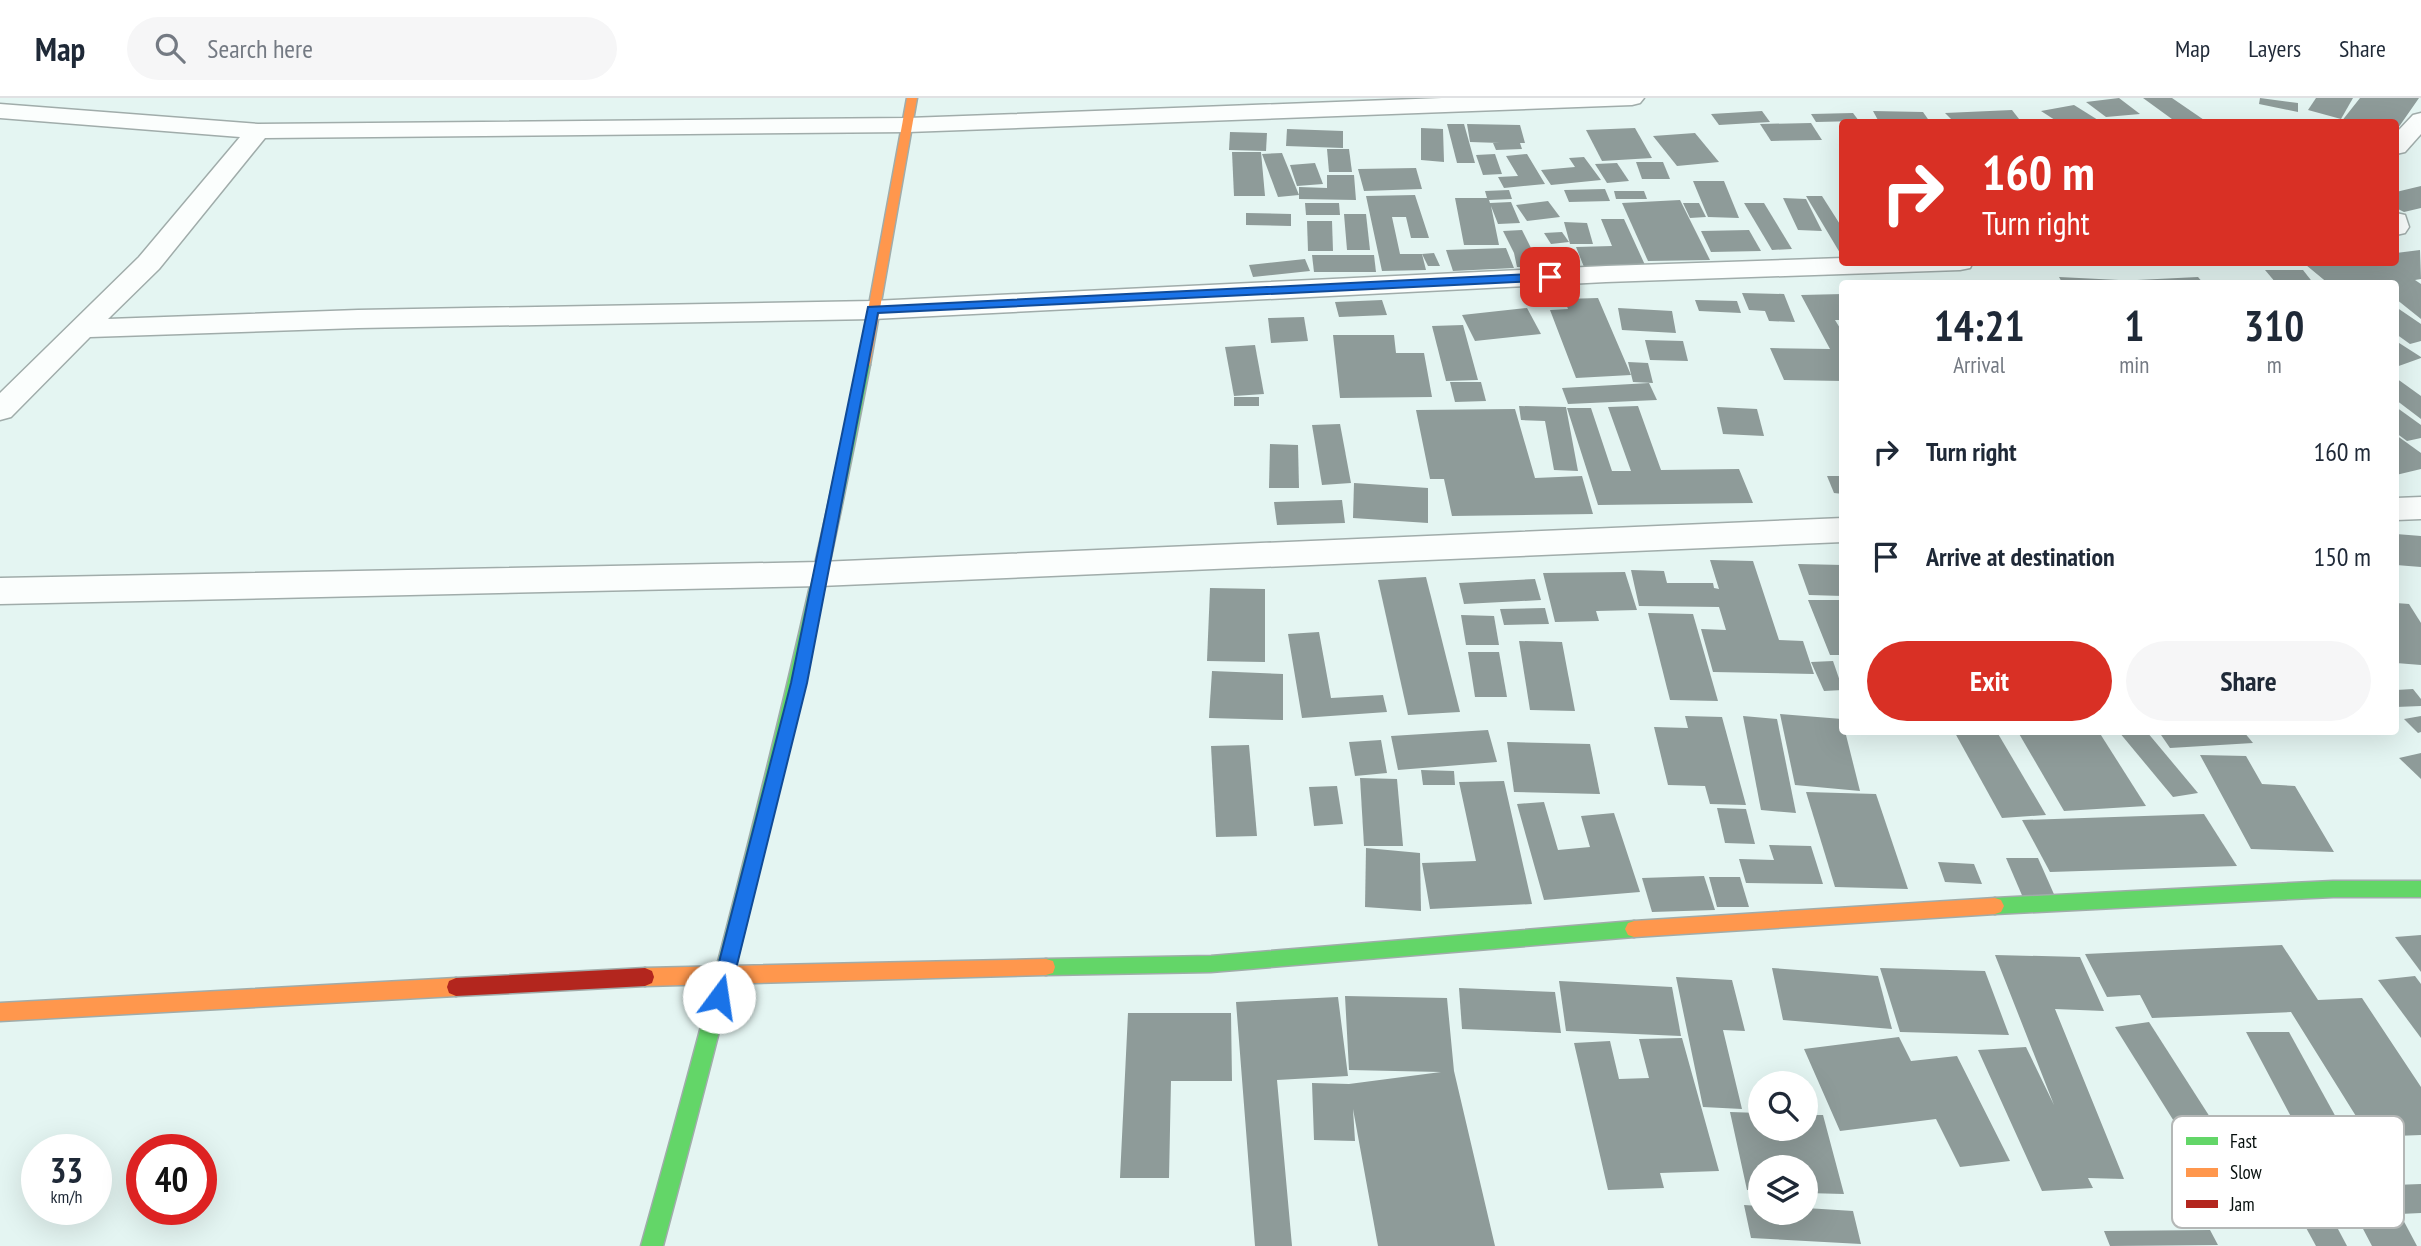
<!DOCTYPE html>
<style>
:root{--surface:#fff;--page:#f6f6f7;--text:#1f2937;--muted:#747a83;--line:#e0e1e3;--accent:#d93025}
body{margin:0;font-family:"PT Sans Narrow",sans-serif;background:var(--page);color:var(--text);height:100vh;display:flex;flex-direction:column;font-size:26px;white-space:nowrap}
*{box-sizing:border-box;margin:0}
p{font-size:23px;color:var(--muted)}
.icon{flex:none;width:38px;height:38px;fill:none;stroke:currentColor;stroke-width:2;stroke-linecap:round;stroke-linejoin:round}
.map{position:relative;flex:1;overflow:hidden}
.panel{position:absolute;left:1839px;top:182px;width:560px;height:455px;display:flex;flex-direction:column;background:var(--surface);border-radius:7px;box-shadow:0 7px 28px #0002}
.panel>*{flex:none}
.banner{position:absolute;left:1839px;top:21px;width:560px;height:147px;border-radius:7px;box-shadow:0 7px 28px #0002;background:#d93025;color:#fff;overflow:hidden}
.tools{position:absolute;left:1748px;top:973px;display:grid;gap:14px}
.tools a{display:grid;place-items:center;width:70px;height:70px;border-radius:50%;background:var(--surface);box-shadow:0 7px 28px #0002;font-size:35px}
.speed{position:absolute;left:21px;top:1036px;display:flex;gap:14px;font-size:35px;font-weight:700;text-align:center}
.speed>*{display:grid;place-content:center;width:91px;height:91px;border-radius:50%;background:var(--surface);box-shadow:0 7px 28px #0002;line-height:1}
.speed small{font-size:18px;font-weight:400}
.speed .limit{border:10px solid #d22;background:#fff;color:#111}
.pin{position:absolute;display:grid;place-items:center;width:60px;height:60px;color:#fff;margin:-30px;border-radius:14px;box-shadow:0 4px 10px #0006}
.me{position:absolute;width:77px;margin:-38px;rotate:14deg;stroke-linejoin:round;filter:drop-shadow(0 0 5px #0008)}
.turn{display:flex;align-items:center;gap:24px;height:147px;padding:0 28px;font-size:32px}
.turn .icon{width:91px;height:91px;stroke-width:2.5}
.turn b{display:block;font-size:49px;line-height:60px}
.eta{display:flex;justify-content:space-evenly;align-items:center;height:119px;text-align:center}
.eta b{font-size:42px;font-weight:700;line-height:49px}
.cta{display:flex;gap:14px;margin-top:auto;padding:14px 28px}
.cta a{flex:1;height:80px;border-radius:42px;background:var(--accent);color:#fff;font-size:28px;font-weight:700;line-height:80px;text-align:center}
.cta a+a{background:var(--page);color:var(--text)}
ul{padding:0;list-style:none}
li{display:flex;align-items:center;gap:21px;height:105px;padding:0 28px}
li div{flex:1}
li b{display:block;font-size:26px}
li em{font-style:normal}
header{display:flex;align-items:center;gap:42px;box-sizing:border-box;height:98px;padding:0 35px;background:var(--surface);border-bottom:2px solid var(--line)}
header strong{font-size:33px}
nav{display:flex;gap:38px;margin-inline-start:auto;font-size:24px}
.search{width:490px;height:63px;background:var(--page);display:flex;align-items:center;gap:18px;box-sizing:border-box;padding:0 24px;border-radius:38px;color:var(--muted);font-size:26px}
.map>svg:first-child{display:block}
.building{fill:#8e9b99}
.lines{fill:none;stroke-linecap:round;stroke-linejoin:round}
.street-casing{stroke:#a0acaa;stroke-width:3}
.fast-casing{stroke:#a0acaa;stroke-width:3}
.slow-casing{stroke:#a0acaa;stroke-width:3}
.jam-casing{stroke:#a0acaa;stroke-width:3}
.street{fill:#fbfefd;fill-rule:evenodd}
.fast{fill:#63d668;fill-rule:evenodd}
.slow{fill:#ff974d;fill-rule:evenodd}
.jam{fill:#b3261e;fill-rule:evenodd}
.route{fill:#1a73e8;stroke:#114b97;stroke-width:2}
.key{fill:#fff;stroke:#b4b7b6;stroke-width:2}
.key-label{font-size:19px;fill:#050e0c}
</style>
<header>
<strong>Map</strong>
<div class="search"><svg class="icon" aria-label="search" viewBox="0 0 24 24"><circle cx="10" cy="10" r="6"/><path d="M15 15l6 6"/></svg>Search here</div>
<nav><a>Map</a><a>Layers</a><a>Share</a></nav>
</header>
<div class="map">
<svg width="2421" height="1148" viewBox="0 0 2421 1148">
<rect width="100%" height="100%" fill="#e4f5f2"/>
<g class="building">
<polygon points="2119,0 2140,16 2106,19 2086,4"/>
<polygon points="2143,0 2172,0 2207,24 2176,24"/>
<polygon points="2260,0 2298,5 2298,14 2259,6"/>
<polygon points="2316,0 2353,0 2341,21 2308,12"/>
<polygon points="2360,0 2419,0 2396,33 2396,24 2341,24"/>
<polygon points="2074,7 2098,22 2058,24 2041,13"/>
<polygon points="2012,12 2019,21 1954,24 1945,15"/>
<polygon points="1762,13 1770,24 1719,27 1711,16"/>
<polygon points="1873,13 1923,14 1930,24 1879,24"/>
<polygon points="1853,15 1859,23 1816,24 1811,16"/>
<polygon points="1811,25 1822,42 1771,43 1760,26"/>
<polygon points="1447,26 1464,26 1475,65 1457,65"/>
<polygon points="1467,26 1520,27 1525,45 1520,45 1522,51 1496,52 1493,45 1500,45 1470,44"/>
<polygon points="1421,30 1443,31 1444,64 1421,62"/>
<polygon points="1635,30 1652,60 1602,63 1586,32"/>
<polygon points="1287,31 1343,33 1343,50 1286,48"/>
<polygon points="1230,34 1267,35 1266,53 1229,52"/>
<polygon points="1695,35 1719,64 1677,68 1653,38"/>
<polygon points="1327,51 1349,51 1352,74 1329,74"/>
<polygon points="1232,54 1261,54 1265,98 1234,98"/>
<polygon points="1282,55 1299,97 1278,99 1262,56"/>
<polygon points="1495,56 1502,76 1483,77 1476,57"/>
<polygon points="1527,56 1545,86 1504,90 1498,79 1518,78 1506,58"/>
<polygon points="1584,59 1601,82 1551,87 1541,72 1575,69 1569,60"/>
<polygon points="1636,64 1663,64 1670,81 1642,81"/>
<polygon points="1315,65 1323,86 1297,88 1290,67"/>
<polygon points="1617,65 1629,83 1607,85 1595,66"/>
<polygon points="1416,70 1422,91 1364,93 1358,71"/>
<polygon points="1327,77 1354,77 1356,102 1299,101 1299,89 1327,90"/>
<polygon points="1693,83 1724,83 1739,120 1708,119"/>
<polygon points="2421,88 2421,110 2404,114 2396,110 2396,94"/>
<polygon points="1605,91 1610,103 1569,104 1564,92"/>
<polygon points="1509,92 1512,101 1489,102 1490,105 1511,104 1520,125 1498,126 1491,108 1499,147 1464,147 1455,100 1487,100 1485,93"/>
<polygon points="1614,93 1644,93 1647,101 1616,101"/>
<polygon points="1415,97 1429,140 1411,140 1406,119 1392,119 1400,156 1422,156 1426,172 1382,173 1366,98"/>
<polygon points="1806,98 1822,98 1843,131 1843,160"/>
<polygon points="1783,100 1806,101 1822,133 1798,132"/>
<polygon points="1680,102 1710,162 1648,163 1622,105"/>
<polygon points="1548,103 1560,119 1527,123 1516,107"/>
<polygon points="1305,105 1339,105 1340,117 1306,117"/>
<polygon points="1683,105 1699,105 1706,119 1690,120"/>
<polygon points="1744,105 1764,105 1792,151 1772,152"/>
<polygon points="1246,115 1291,116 1291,128 1246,127"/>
<polygon points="1344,116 1366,116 1370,152 1347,152"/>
<polygon points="1601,121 1624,121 1645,167 1584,169 1576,149 1612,148"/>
<polygon points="1307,123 1332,123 1333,153 1308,153"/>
<polygon points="1564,124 1587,125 1593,146 1570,146"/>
<polygon points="1522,132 1533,154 1571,154 1575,170 1517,169 1514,155 1503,133"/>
<polygon points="1749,132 1761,153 1711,154 1701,133"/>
<polygon points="1562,134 1569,144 1551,146 1544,135"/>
<polygon points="1506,150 1514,170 1453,173 1446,152"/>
<polygon points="2420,152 2421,181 2415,182 2421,186 2421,221 2396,201 2396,186 2329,186 2306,167 2396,164 2396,155"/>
<polygon points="1434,155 1440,168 1428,168 1422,156"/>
<polygon points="1312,157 1374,157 1376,174 1314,174"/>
<polygon points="1305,161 1310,173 1253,179 1249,167"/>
<polygon points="2265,172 2303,172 2314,186 2276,185"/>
<polygon points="2059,179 2119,182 2121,186 2063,186"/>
<polygon points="2198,179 2204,186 2140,186 2137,182"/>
<polygon points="1742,195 1784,196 1795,224 1769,223 1765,213 1749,212"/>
<polygon points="1843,196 1843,222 1835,222 1843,235 1843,283 1784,282 1770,250 1830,251 1801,197"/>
<polygon points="1598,200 1631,277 1576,280 1550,212 1568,211 1564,201"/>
<polygon points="1382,202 1387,217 1339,219 1335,204"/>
<polygon points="1695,202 1737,203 1741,215 1699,213"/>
<polygon points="2396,209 2421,226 2421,243 2410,246 2396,236"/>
<polygon points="1527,210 1541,236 1475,243 1462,217"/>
<polygon points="1618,210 1672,213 1676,235 1622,232"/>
<polygon points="1304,219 1308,243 1271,245 1268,220"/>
<polygon points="1463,227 1478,282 1446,283 1432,228"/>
<polygon points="1333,237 1394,237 1396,255 1424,255 1432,299 1340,300"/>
<polygon points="1645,242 1683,243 1688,263 1650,262"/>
<polygon points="2396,243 2421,259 2421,260 2396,269"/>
<polygon points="1255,247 1264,296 1234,298 1225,249"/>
<polygon points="1628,264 1648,265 1653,285 1633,284"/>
<polygon points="2396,280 2421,298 2421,321 2396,302"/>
<polygon points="1450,284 1481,284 1486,303 1455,304"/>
<polygon points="1649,285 1657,302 1568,306 1562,290"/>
<rect x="1234" y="299" width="25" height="9"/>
<polygon points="1519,308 1566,309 1578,373 1554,372 1545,323 1521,322"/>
<polygon points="1638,308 1661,372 1739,371 1753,405 1598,407 1567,310 1591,310 1612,373 1631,373 1608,309"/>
<polygon points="1717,309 1757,311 1764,338 1723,336"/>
<polygon points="2396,309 2421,327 2421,340 2407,343 2396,335"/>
<polygon points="1515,311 1535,380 1582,378 1593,416 1452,418 1444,381 1430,381 1416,312"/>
<polygon points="1340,326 1351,385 1322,387 1312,327"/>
<polygon points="2396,337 2421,355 2421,371 2396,377"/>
<polygon points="1270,346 1298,347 1299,390 1269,390"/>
<polygon points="1827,378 1843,378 1843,396 1834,395"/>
<polygon points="1354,385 1428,390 1428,425 1353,420"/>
<polygon points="1342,402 1345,425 1277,427 1274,404"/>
<polygon points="2396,436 2421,438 2421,469 2396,467"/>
<polygon points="1710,462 1753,463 1779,542 1803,543 1814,576 1713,574 1701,531 1726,532 1719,509 1639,508 1631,472 1664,473 1667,485 1713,485 1714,490 1719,491"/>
<polygon points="1798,466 1843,467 1843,498 1809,497"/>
<polygon points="1625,474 1637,512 1596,513 1599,523 1555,524 1543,475"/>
<polygon points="1426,479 1460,614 1408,617 1378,482"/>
<polygon points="1535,481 1541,502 1464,506 1459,485"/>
<polygon points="1210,490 1265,491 1265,564 1207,563"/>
<polygon points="1808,502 1843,502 1843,557 1830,557"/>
<polygon points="2396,505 2409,506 2421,525 2421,567 2396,565"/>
<polygon points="1545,510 1549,526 1504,527 1500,511"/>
<polygon points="1648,515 1693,516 1718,603 1670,602"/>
<polygon points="1461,517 1494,518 1499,547 1466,547"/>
<polygon points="1319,534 1331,600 1383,597 1387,614 1302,620 1288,536"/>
<polygon points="1519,543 1562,544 1575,613 1530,612"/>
<polygon points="1468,554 1499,554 1507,599 1475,599"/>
<polygon points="1833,563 1843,592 1824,593 1811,564"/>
<polygon points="1212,573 1283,576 1283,622 1209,620"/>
<polygon points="2413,591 2421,601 2421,608 2396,609 2396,592"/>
<polygon points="1780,616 1842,621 1860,693 1795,687"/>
<polygon points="1685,618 1722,619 1746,707 1710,706 1705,688 1668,687 1654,629 1688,630"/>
<polygon points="1743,618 1777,621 1796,715 1761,712"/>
<polygon points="2421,618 2421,634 2418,635 2404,621"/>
<polygon points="1488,632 1497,664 1398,672 1391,638"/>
<polygon points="1997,634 2046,717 2002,720 1955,635"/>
<polygon points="2018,634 2099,634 2146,708 2064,713"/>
<polygon points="2119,634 2147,634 2198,695 2173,699"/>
<polygon points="2159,634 2244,634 2253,645 2170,650"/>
<polygon points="1381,642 1387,675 1355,678 1349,644"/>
<polygon points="1507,644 1590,646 1600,696 1514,694"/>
<polygon points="1249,647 1257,738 1216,739 1211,648"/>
<polygon points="2421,655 2421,681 2399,660"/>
<polygon points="2200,657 2246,658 2262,686 2295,688 2334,754 2251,751"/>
<polygon points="1421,672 1454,673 1455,687 1423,687"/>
<polygon points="1360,680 1397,681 1403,748 1364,748"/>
<polygon points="1504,683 1532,806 1430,811 1422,765 1476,763 1459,684"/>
<polygon points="1337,688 1343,726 1314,728 1309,689"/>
<polygon points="1806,694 1876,696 1908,791 1835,789"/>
<polygon points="1544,704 1558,752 1590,749 1581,718 1614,715 1640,794 1544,802 1517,706"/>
<polygon points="1717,710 1746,711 1755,746 1725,745"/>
<polygon points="2204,716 2237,768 2050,774 2022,722"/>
<polygon points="1769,747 1811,748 1823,786 1746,785 1739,761 1774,762"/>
<polygon points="1366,750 1420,755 1421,813 1365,809"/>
<polygon points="2006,760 2038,760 2057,803 2024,802"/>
<polygon points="1938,764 1974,766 1982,786 1945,784"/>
<polygon points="1704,778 1715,812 1652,814 1642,780"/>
<polygon points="1709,779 1740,779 1749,809 1717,809"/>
<polygon points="2421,837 2421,874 2395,839"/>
<polygon points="2282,847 2318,902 2362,900 2421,989 2421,1037 2369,1039 2291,914 2152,920 2140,897 2107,899 2085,856"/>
<polygon points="1995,857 2080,859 2104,913 2055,911 2124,1081 2088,1080 2093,1090 2042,1093 1978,952 2026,949 2054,1007"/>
<polygon points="1772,870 1878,878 1892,931 1783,922"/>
<polygon points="1880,870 1985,873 2009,937 1900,934"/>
<polygon points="2415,878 2421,886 2421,940 2378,882"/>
<polygon points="1676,879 1732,882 1745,933 1723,932 1742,1011 1703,1009"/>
<polygon points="1559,883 1672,889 1681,938 1566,933"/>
<polygon points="1459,890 1555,894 1561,935 1462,931"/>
<polygon points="1345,898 1447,900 1454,973 1495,1148 1378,1148 1353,1011 1355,1043 1314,1042 1312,985 1349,986 1441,974 1349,972"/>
<polygon points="1338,899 1348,978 1277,982 1292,1148 1255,1148 1236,904"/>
<polygon points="1128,915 1231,915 1232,983 1171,983 1169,1080 1120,1080"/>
<polygon points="2149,924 2233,1055 2197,1060 2115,929"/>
<polygon points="2246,934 2289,934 2359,1061 2313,1060"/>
<polygon points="1899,939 1911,963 1957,958 2010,1063 1960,1069 1936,1021 1840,1033 1804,951"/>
<polygon points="1682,940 1719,1073 1660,1075 1664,1090 1608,1092 1574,945 1610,943 1619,981 1649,980 1639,941"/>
<polygon points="1730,1014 1760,1015 1760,1031 1806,1031 1806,1017 1823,1017 1844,1096 1806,1095 1806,1069 1760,1069 1760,1093 1747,1092"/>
<polygon points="2281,1084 2313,1084 2347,1148 2316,1148"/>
<polygon points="2421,1086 2421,1115 2400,1116 2417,1148 2372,1148 2341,1089"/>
<polygon points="1744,1107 1760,1108 1760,1115 1806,1115 1806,1110 1853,1113 1861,1146 1751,1140"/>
<polygon points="2210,1132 2218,1147 2110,1148 2104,1133"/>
</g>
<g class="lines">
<defs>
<g id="street">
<polygon points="1442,0 1644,0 1640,5 1632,7 908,34 265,40 159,171 108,221 358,212 873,203 1606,168 1843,160 1843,164 1973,164 1970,170 1960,172 1606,184 873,221 358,230 90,239 11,319 0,322 0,295 139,159 240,39 0,20 0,6 258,26 908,20"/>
<polygon points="2421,15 2421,36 2405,54 2396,56 2396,35 2413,17"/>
<polygon points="2396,115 2405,117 2409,129 2405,135 2396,137"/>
<polygon points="2421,399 2421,421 2396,422 2396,400"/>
<polygon points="1843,420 1843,444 820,488 0,506 0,480 820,464"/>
</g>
<g id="fast">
<path d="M 864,263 L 870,267 C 813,564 741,856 663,1148 L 641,1148 C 723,856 797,564 858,267 Z"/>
<polygon points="2333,783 2421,783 2421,799 2333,799 1995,816 1989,814 1986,808 1989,802 1995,800"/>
<polygon points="1634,823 1640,825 1643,831 1640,837 1634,839 1211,874 1046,877 1039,875 1037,869 1039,863 1046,861 1211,858"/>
</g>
<g id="slow">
<polygon points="907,0 917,0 870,267 864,271 858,267"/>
<polygon points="1995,800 2001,802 2004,808 2001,814 1995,816 1634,839 1628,837 1625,831 1628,825 1634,823"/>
<polygon points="1046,861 1053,863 1055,869 1053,875 1046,877 645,888 638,885 636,879 638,873 645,870"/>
<polygon points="456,880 463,883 465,889 463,895 456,898 0,923 0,905"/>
</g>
<polygon id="jam" points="645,870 652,873 654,879 652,885 645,888 456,898 449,895 447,889 449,883 456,880"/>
</defs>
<use href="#street" class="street-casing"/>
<use href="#fast" class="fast-casing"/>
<use href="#slow" class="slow-casing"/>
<use href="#jam" class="jam-casing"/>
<use href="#street" class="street"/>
<use href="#fast" class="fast"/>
<use href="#slow" class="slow"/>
<use href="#jam" class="jam"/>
</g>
<polygon class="route" points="1550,175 1556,179 1555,182 878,215 807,585 729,899 726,905 719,908 713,905 710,899 791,585 868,209"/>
<rect x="2172" y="1018" width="232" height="112" rx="10" class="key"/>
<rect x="2186" y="1039" width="32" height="8" fill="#63d668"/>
<rect x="2186" y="1070" width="32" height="9" fill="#ff974d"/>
<rect x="2186" y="1102" width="32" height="8" fill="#b3261e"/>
<g class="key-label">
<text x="2230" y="1050">Fast</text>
<text x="2230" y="1081">Slow</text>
<text x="2230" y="1113">Jam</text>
</g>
</svg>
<div class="tools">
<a><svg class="icon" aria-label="search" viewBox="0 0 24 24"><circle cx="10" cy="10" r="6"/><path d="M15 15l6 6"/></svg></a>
<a><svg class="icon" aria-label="layers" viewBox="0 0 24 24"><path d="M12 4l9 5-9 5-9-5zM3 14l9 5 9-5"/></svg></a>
</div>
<div class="speed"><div>33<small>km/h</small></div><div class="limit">40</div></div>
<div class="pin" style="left:1550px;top:179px;background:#d93025"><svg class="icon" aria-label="arrive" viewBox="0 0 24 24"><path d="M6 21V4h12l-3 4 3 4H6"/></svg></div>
<svg class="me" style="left:719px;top:899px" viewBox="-20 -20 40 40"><circle r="19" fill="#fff"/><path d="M0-13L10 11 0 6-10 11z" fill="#1a73e8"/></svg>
<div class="banner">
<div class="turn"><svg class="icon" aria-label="right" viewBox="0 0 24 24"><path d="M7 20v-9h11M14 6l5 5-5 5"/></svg><div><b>160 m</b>Turn right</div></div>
</div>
<section class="panel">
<div class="eta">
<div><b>14:21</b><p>Arrival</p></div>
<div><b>1</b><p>min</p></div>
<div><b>310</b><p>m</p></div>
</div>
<ul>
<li><svg class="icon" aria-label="right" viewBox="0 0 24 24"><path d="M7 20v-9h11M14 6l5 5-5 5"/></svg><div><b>Turn right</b></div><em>160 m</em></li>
<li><svg class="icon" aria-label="arrive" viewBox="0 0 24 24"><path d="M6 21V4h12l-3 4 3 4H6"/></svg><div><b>Arrive at destination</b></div><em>150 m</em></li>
</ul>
<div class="cta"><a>Exit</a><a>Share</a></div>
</section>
</div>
